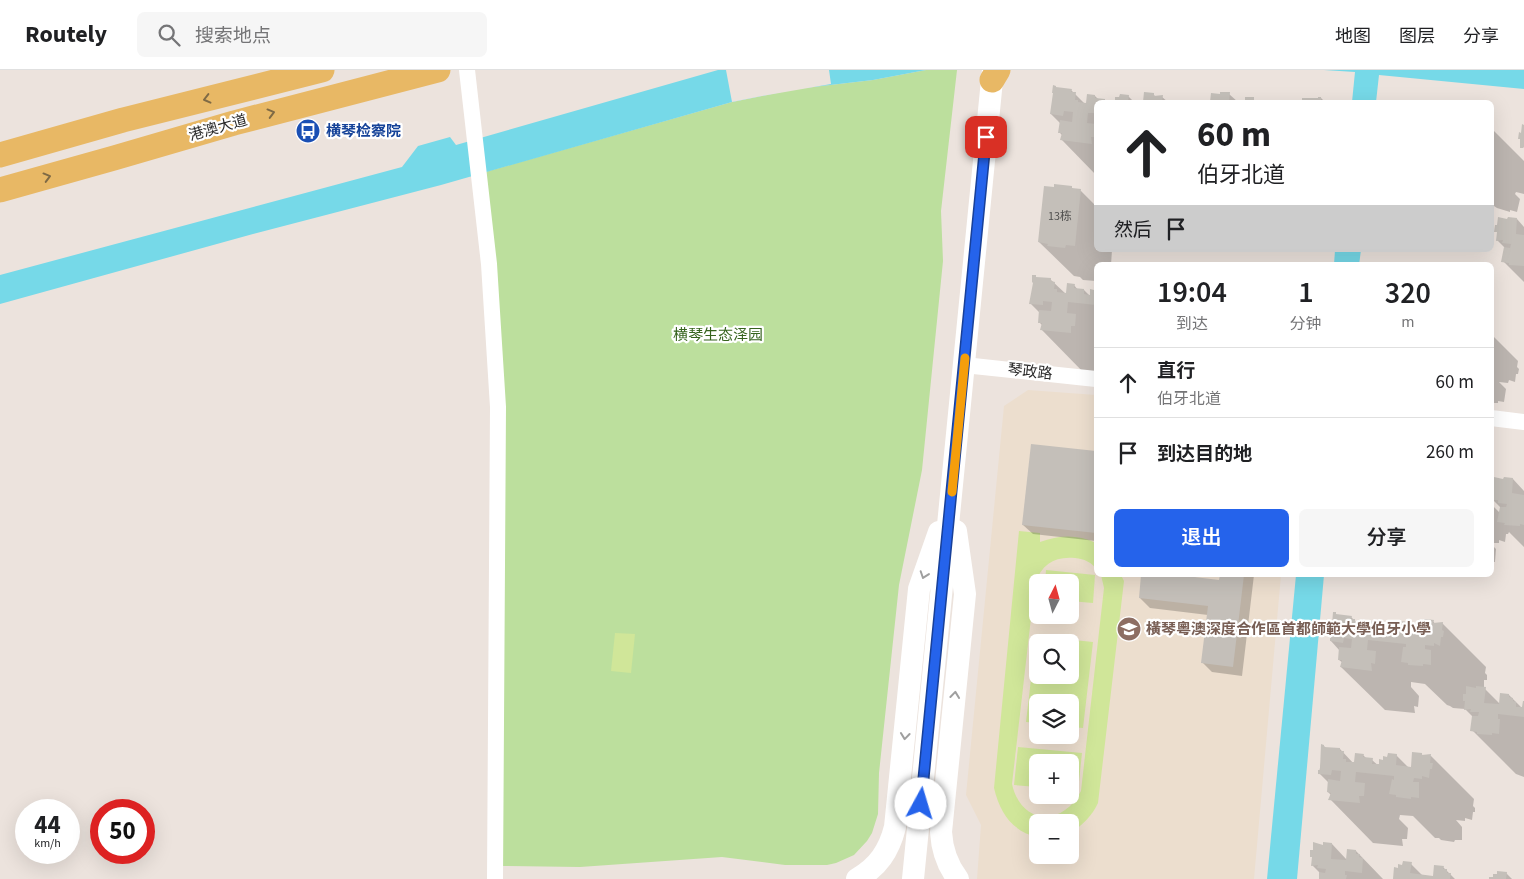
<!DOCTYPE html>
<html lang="zh">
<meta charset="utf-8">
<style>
:root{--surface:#fff;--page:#f6f6f6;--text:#202124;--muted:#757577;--line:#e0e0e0;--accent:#2563eb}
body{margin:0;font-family:"Source Sans 3","Noto Sans SC",sans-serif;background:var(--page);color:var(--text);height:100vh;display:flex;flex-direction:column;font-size:19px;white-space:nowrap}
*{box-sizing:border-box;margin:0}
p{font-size:16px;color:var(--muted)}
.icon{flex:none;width:28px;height:28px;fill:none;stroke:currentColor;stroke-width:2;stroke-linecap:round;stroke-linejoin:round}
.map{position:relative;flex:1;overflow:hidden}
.panel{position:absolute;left:1094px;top:192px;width:400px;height:315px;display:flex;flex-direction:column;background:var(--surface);border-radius:8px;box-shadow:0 5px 20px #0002}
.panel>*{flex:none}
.hud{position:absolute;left:1094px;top:30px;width:400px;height:152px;border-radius:8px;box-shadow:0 5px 20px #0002;background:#fff;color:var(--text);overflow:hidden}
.needle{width:32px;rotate:6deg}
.buttons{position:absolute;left:1029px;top:504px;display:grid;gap:10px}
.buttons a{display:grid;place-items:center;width:50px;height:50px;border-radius:8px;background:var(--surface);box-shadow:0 5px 20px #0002;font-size:25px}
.speed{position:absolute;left:15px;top:729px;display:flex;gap:10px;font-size:25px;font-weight:700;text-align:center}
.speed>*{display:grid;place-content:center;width:65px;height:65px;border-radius:50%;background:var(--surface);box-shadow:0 5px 20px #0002;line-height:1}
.speed small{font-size:12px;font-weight:400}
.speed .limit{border:8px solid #d22;background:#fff;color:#111}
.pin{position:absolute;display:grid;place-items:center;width:42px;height:42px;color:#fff;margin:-21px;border-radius:10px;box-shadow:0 2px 8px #0006}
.me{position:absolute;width:55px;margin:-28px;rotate:6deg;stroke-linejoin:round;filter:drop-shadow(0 0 4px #0008)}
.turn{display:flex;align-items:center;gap:18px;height:105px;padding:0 20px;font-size:22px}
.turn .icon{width:65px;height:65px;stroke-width:2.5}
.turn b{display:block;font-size:35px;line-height:42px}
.then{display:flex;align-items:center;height:48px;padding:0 20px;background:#0003;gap:10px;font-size:19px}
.eta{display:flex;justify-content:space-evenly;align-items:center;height:85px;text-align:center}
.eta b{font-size:30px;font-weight:600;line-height:35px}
.cta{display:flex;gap:10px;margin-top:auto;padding:10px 20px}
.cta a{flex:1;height:58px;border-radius:8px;background:var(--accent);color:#fff;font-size:20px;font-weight:600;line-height:58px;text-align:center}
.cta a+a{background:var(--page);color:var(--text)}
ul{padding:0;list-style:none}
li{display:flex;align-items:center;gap:15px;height:70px;padding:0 20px;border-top:1px solid var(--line)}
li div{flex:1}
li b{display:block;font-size:19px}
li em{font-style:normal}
header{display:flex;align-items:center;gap:30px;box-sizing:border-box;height:70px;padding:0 25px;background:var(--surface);border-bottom:1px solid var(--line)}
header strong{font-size:24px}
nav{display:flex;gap:28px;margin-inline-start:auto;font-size:18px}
.search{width:350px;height:45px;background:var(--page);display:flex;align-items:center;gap:12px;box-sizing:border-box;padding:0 18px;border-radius:8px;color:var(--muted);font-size:19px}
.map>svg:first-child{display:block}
.education{fill:#ecdece;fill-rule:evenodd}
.green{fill:#bcdf9d}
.pitch{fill:#d0e699;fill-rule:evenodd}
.water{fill:#76d9e8}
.pier{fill:#ece3dd}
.shadow{fill:#0003}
.building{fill:#c4bfb9}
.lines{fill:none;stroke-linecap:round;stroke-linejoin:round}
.street{stroke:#fff;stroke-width:16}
.secondary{stroke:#fff;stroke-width:22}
.primary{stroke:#e8b865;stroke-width:25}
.oneway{stroke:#7f6a45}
.oneway2{stroke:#9f9f9f}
.route-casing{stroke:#184099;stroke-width:12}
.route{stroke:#2563eb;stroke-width:9}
.slow{stroke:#f59e0b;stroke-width:9}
.labels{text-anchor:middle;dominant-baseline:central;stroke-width:4.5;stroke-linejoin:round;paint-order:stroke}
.number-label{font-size:12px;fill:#504f4e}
.street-label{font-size:15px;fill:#2a2a2a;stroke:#fff}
.transit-label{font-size:15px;font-weight:bold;fill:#164399;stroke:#fff;text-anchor:start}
.park-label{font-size:15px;fill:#36631e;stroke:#fff}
.education-label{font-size:15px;font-weight:bold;fill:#785e54;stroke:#fff;text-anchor:start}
</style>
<header>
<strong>Routely</strong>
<div class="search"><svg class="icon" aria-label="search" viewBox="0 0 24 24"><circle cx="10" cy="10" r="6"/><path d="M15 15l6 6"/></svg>搜索地点</div>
<nav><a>地图</a><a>图层</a><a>分享</a></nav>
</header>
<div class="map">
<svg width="1524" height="809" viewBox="0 0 1524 809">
<rect width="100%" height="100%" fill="#ece3dd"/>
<path class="education" d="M 1028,320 L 1096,325 L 1096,505 L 1281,505 L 1254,809 L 977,809 L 981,755 L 966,725 L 1004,336 ZM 1038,512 L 1070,512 L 1070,545 L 1038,545 ZM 1038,572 L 1070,572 L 1070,605 L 1038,605 ZM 1038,632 L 1070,632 L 1070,665 L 1038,665 ZM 1038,692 L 1070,692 L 1070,725 L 1038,725 ZM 1038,752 L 1070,752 L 1070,785 L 1038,785 Z"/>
<polygon class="green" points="926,0 957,0 941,141 943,191 922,400 899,515 879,703 878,744 872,763 867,771 854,785 836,793 827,795 785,795 722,787 580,797 502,796 485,102 732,32 796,19 873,10"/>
<g class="pitch">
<path d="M 1019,461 L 1040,463 L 1040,472 C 1059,465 1077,464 1096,473 L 1096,498 C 1090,492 1085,489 1075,488 C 1055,486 1042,494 1035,513 L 1012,714 C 1021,755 1063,757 1081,721 L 1104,518 L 1101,505 L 1121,505 L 1124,511 L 1098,733 C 1092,746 1082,756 1070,763 L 1070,752 L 1038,752 L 1037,767 C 1012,761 1000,743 994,718 Z"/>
<polygon points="1046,500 1095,505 1093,533 1070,531 1070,512 1045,512"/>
<polygon points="615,563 635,564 631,603 611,601"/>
<path d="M 1036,566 L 1093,572 L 1083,658 L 1070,657 L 1070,632 L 1038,632 L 1037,653 L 1026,652 ZM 1038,572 L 1070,572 L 1070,605 L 1038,605 Z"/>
<polygon points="1018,677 1082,683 1078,721 1070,720 1070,692 1038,692 1037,717 1014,715"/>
</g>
<g class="water">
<polygon points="718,0 926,0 873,10 796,19 732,32 441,115 253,164 0,234 0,205 402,97 418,76 450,67 456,75"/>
<polygon points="1324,0 1524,0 1524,19 1379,5 1376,32 1352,32 1355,2"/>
<polygon points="1335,180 1361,180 1359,195 1334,195"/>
<polygon points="1296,505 1324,505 1297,809 1267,809"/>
</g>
<polygon class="pier" points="726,0 829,0 831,14 762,26 732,32"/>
<g class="shadow">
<polygon points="1057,19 1071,20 1087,36 1095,26 1099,30 1104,30 1106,32 1096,32 1096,105 1062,70 1063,66 1060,63 1061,54 1051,44"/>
<polygon points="1145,24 1153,24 1156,27 1162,27 1168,32 1144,32"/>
<polygon points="1229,24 1238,32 1210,32 1212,32 1212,25"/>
<polygon points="1128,26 1134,32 1112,32 1112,31"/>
<polygon points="1321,28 1325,32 1299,32 1303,32 1303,29"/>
<polygon points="1491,60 1494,61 1524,91 1524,124 1516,122 1515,124 1520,129 1517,142 1510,140 1510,142 1497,138 1491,134"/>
<polygon points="1071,117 1074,120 1081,121 1096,136 1096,180 1112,180 1111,195 1096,195 1096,211 1083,210 1080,207 1074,206 1039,172 1055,118"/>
<polygon points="1517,149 1524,157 1524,212 1504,192 1505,178 1497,170 1498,163 1496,161"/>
<polygon points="1037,208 1051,210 1067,225 1074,215 1078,220 1084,220 1091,227 1096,218 1096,304 1084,303 1041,259 1042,255 1039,252 1040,243 1031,234"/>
<polygon points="1491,264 1518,291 1517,297 1519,299 1518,304 1516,304 1515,312 1509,310 1508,313 1499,312 1506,319 1504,332 1498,331 1498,333 1491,333"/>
<polygon points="1032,375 1096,382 1096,471 1033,464 1023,455"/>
<polygon points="1513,409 1524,421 1524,477 1509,462 1508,464 1506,464 1505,472 1499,470 1499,473 1491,473 1491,434 1500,443 1501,438 1493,430 1494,423 1492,421 1504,411"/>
<polygon points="1491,474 1496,479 1495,492 1491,492"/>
<polygon points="1143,505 1172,505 1220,511 1221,505 1254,505 1242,606 1212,602 1202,592 1208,545 1150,538 1140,528"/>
<polygon points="1337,546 1351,547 1367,563 1375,553 1378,557 1384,557 1391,565 1400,556 1400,552 1408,553 1420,566 1423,566 1433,551 1435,554 1442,553 1486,597 1485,603 1487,605 1487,610 1484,610 1484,618 1500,634 1509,625 1523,639 1524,634 1524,707 1516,704 1472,660 1473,647 1465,639 1453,638 1450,636 1447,635 1425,614 1411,612 1411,617 1419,626 1418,637 1414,636 1415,643 1385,640 1341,597 1343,593 1339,590 1340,581 1331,571"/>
<polygon points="1324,676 1326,678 1340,679 1355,695 1363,685 1367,689 1372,690 1380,697 1384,691 1396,685 1409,698 1412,698 1421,684 1424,686 1431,686 1474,729 1473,736 1475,738 1475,742 1473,742 1472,750 1465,748 1465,751 1456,750 1462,757 1462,770 1455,770 1454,772 1441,770 1439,768 1435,768 1413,746 1400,745 1399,749 1408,758 1407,769 1402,769 1403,776 1373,773 1330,729 1331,725 1328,722 1329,713 1319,703"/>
<polygon points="1332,774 1347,790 1356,781 1383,809 1320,809 1320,803 1312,795 1313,788 1311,786 1324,776"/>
<polygon points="1411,794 1423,806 1434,807 1443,797 1455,809 1394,809 1399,799"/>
<polygon points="1506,803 1512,809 1490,809"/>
</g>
<g class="building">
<polygon points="1053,15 1056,16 1056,17 1072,19 1071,22 1076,22 1075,30 1078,30 1078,32 1086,33 1087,24 1095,25 1095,28 1105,29 1105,32 1096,32 1096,43 1088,43 1087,53 1096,54 1095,67 1091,67 1092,74 1060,70 1062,63 1058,63 1060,50 1072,52 1073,42 1064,41 1063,46 1050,44 1053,23 1052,23"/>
<polygon points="1144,22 1154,23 1154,26 1163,25 1162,32 1143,32"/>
<polygon points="1220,22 1230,22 1229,32 1210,32 1211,23 1220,24"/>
<polygon points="1120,24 1129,25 1128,32 1111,32 1111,30 1115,30 1115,27 1119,27"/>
<polygon points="1245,27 1254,27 1254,31 1258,31 1258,32 1245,32"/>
<polygon points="1318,27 1321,27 1321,32 1302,32 1302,28 1318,28"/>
<polygon points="1522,54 1524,55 1524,77 1523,78 1520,78 1520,69 1518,69 1519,62 1521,63"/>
<polygon points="1054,114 1072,116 1072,118 1081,119 1075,176 1066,175 1065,178 1047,176 1048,174 1038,172 1044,116 1054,117"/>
<polygon points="1498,147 1507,149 1508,147 1517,148 1516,164 1524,165 1524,196 1509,195 1509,193 1501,192 1504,177 1510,178 1511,174 1502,173 1503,170 1496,171 1497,162 1494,162 1495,155 1497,155"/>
<polygon points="1032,205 1036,205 1036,207 1051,208 1051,211 1055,212 1054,219 1057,219 1057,222 1066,223 1067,213 1075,214 1074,218 1084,219 1084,224 1090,225 1090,219 1094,220 1095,214 1096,214 1096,235 1068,232 1067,243 1076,244 1075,256 1071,256 1071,263 1040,260 1042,253 1038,253 1039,240 1051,241 1052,232 1043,231 1043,235 1029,234 1033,213 1032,212"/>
<polygon points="1031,374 1096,381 1096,463 1022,455"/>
<polygon points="1494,407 1503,409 1504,407 1513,408 1512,423 1524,425 1524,455 1520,454 1520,456 1504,455 1505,453 1497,452 1500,437 1506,437 1507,434 1498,433 1498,430 1492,430 1493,422 1491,422 1491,415 1493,415"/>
<polygon points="1141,505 1178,505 1219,510 1220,505 1244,505 1233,597 1201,593 1208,536 1139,528"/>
<polygon points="1333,542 1336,542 1336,544 1352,546 1351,549 1355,549 1355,557 1357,557 1357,559 1366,560 1367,551 1375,552 1375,555 1385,556 1384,562 1390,562 1391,557 1395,557 1395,554 1399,554 1399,551 1408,552 1407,563 1422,565 1424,549 1434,550 1433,553 1443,552 1442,560 1444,561 1443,567 1441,567 1440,576 1434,573 1434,576 1425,575 1425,579 1431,580 1431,595 1423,594 1423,596 1408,595 1408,593 1401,592 1403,577 1406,577 1406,574 1368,570 1367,580 1376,581 1375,594 1371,593 1372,601 1340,597 1342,590 1338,590 1339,577 1351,578 1352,569 1344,568 1343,573 1330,571 1330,568 1331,568"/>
<polygon points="1466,616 1476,618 1476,616 1486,617 1484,633 1499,634 1500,623 1509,624 1509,627 1513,628 1513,631 1516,632 1516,637 1522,637 1523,631 1524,631 1524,647 1498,644 1498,649 1500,649 1499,664 1492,663 1492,665 1477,664 1477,662 1470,661 1472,646 1478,646 1479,642 1470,642 1471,639 1464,640 1465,631 1463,631 1463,624 1466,624"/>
<polygon points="1321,674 1324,675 1324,677 1340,678 1340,681 1344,681 1343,689 1346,689 1346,692 1354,692 1355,683 1364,684 1363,687 1373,688 1372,694 1379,694 1379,689 1383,690 1383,686 1387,687 1388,683 1397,684 1396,695 1411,697 1412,682 1422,683 1422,685 1431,684 1430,693 1433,693 1432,699 1430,699 1429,708 1422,706 1422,709 1414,708 1413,712 1419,712 1419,728 1411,727 1411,729 1396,727 1396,725 1389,724 1392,709 1394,710 1394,706 1356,702 1355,712 1365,713 1364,726 1359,726 1360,733 1328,730 1331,723 1327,722 1328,709 1340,711 1341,701 1332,700 1331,705 1318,704 1318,700 1320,700"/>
<polygon points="1313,772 1323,775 1323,772 1332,773 1331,789 1346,790 1347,779 1356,780 1356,784 1360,784 1359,787 1363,788 1362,803 1345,801 1345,805 1347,805 1346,809 1319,809 1319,802 1325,803 1326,799 1317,798 1318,795 1311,796 1312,787 1310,787 1310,780 1313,780"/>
<polygon points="1403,791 1412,792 1410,803 1433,806 1434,795 1444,796 1443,799 1447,799 1447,803 1451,803 1450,809 1393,809 1394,797 1398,798 1398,794 1402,795"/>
<polygon points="1497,801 1507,802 1506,809 1489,809 1489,807 1493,807 1493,804 1497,804"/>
</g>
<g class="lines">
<g class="street">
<polyline points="467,0 489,194 498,337 495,809"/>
<polyline points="964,295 1096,309"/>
<polyline points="1491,348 1524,352"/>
</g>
<g class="secondary">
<path d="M 956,461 L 965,524 L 941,762 C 942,779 947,795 958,809"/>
<path d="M 857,809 C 878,797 889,781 895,757 L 919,519 L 939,462"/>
<polyline points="913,809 993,0"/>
</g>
<g class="primary">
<polyline points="992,10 998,0"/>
<polyline points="0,85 123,50 322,0"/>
<polyline points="0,120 114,88 234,53 438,0"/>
</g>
</g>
<defs><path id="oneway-chevron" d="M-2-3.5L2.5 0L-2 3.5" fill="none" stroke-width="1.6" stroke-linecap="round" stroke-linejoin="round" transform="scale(1.25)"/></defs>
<g class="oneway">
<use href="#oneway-chevron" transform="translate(207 29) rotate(166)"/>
<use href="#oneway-chevron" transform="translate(271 43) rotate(-15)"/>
<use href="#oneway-chevron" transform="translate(47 107) rotate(-15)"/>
</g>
<g class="oneway2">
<use href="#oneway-chevron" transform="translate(924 505) rotate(109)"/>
<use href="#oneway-chevron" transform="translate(955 625) rotate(-84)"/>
<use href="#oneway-chevron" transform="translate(905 666) rotate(96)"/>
</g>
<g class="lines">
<defs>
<polyline id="route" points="921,734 986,67"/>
</defs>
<use href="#route" class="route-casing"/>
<use href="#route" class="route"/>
<polyline class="slow" points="952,422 965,288"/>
</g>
<defs>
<symbol id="bus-disc" viewBox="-11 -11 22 22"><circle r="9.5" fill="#1a4fb4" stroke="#fff"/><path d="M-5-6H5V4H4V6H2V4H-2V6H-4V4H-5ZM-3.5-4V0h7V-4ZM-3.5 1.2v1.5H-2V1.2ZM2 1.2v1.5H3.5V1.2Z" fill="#fff"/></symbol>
<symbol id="school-disc" viewBox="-11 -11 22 22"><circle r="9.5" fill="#8d6e63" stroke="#fff"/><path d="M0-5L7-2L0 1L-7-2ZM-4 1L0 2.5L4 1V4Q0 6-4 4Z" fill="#fff"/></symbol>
</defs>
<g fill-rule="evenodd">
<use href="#bus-disc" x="294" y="47" width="28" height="28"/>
<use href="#school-disc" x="1115" y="545" width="28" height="28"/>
</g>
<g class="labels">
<g class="number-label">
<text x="1060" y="146">13栋</text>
</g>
<g class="street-label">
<text transform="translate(218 58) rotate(-16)">港澳大道</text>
<text transform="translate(1030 302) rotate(6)">琴政路</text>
</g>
<g class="transit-label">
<text x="326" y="61">横琴检察院</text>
</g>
<g class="park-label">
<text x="718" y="265">横琴生态泽园</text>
</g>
<g class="education-label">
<text x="1146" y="559">橫琴粵澳深度合作區首都師範大學伯牙小學</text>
</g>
</g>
</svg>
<div class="buttons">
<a><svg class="needle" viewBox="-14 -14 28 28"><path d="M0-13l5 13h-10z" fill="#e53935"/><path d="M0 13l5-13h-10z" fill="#757577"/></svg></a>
<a><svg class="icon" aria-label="search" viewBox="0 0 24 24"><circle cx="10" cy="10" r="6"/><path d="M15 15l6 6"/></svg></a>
<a><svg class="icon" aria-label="layers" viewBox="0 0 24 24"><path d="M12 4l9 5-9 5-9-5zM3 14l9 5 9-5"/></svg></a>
<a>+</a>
<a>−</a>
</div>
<div class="speed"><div>44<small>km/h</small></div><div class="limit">50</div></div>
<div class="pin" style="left:986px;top:67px;background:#d93025"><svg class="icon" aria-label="arrive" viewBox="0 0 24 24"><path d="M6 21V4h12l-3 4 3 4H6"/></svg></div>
<svg class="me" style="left:921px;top:734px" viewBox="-20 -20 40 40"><circle r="19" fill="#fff"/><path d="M0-13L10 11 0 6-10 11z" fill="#2563eb"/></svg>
<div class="hud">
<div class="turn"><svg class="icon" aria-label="ahead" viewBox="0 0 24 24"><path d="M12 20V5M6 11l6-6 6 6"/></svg><div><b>60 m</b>伯牙北道</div></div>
<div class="then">然后<svg class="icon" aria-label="arrive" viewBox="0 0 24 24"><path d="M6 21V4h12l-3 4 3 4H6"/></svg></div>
</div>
<section class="panel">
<div class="eta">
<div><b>19:04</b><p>到达</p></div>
<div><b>1</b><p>分钟</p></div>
<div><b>320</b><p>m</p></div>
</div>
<ul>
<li><svg class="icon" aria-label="ahead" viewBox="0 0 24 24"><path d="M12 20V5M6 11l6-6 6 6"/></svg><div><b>直行</b><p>伯牙北道</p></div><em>60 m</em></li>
<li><svg class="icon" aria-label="arrive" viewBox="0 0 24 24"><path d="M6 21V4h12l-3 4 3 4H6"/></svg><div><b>到达目的地</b></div><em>260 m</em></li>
</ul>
<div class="cta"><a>退出</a><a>分享</a></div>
</section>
</div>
